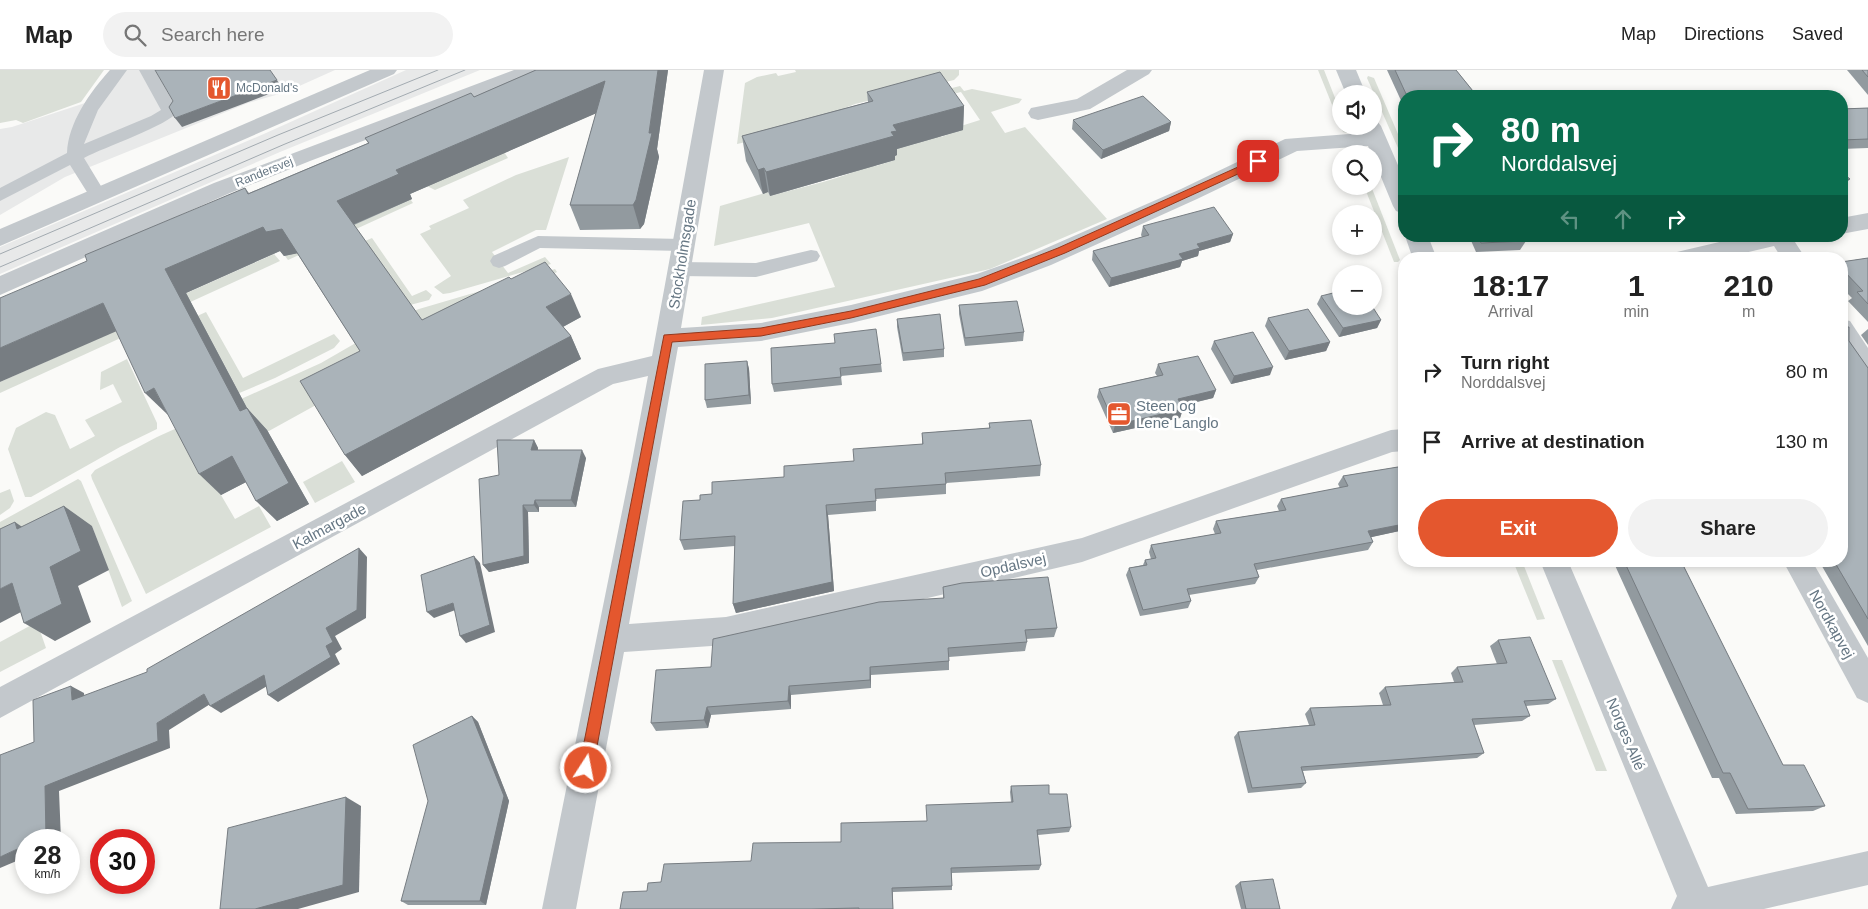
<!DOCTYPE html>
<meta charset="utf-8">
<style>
:root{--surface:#fff;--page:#f2f2f2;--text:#222;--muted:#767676;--line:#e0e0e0;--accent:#e4572e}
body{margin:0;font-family:Arial,sans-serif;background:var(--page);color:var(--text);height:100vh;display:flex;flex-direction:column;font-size:19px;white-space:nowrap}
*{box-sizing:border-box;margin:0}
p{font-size:16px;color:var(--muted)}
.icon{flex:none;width:28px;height:28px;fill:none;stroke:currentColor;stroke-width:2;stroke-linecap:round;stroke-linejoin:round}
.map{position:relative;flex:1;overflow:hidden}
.sheet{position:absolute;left:1398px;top:182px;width:450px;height:315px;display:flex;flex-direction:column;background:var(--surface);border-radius:20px;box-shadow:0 2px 8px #0003}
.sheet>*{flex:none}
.banner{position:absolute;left:1398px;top:20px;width:450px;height:152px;border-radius:20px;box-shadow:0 2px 8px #0003;background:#0b6e4f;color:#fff;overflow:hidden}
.buttons{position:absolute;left:1332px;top:15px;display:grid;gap:10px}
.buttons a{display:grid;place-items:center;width:50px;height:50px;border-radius:50%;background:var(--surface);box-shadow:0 2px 8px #0003;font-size:25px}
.speed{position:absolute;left:15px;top:759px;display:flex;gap:10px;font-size:25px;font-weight:700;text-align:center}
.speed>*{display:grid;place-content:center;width:65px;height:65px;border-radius:50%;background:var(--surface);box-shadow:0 2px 8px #0003;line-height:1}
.speed small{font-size:12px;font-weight:400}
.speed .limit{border:8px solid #d22;background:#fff;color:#111}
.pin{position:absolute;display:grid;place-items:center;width:42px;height:42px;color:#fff;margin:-21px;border-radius:10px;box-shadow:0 2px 8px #0006}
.me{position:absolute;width:55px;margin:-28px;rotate:11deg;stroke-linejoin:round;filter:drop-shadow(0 0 4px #0008)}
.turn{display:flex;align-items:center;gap:18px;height:105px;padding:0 20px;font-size:22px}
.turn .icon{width:65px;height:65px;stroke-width:2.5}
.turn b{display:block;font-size:35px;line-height:42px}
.lanes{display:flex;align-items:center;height:48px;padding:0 20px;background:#0003;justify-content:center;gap:25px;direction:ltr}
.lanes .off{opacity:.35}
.eta{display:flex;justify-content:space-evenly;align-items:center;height:85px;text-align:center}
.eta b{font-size:30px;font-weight:700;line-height:35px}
.primary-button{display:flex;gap:10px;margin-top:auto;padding:10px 20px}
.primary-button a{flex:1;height:58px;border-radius:30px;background:var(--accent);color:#fff;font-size:20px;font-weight:700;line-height:58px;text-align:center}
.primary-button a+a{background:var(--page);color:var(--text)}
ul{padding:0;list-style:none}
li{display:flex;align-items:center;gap:15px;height:70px;padding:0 20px}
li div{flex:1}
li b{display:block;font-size:19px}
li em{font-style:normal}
header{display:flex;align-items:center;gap:30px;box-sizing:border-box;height:70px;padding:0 25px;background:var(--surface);border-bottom:1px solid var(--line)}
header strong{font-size:24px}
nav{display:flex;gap:28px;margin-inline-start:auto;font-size:18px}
.search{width:350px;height:45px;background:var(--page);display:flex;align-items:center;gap:12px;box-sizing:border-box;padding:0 18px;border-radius:28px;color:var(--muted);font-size:19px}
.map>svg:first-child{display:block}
.built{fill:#e8e9e9}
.green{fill:#dadfd7}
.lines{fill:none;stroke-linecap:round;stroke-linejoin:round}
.service{fill:#c3c8cc;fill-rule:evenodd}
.minor{fill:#c3c8cc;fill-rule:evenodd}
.tertiary{fill:#c3c8cc;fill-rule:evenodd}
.tram{stroke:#a2aab0;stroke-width:1}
.wall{fill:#929a9f}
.shaded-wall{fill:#777d82}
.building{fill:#aab3b9;stroke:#777d82}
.route{fill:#e4572e;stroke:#94391e}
.labels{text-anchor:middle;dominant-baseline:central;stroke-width:5;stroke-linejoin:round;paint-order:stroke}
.far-poi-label{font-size:12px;fill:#657683;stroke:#fff;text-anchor:start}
.far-street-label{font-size:12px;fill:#657683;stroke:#fff}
.street-label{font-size:15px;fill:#657683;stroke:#fff}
.poi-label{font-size:15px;fill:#657683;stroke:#fff;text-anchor:start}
</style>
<header>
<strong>Map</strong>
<div class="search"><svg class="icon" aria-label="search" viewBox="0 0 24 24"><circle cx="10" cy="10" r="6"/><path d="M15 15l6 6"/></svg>Search here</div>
<nav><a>Map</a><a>Directions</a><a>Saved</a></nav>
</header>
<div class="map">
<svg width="1868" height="839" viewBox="0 0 1868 839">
<rect width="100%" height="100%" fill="#fafaf8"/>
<g class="built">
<polygon points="110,0 335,0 286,22 248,33 65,107 0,145 0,59 12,57 85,33"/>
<polygon points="406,0 480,0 280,82 0,204 0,177 266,63"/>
</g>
<g class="green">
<polygon points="0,0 104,0 81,32 23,53 16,50 0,53"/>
<polygon points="795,0 959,0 959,5 954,10 855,34 777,65 737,74 745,13 757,7 776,3 778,6 796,2"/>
<polygon points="1318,0 1324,0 1341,43 1341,56 1347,56 1347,63 1343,62"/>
<polygon points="1368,6 1374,8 1404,78 1398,78 1367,8"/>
<path d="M 960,16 L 964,21 L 972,19 L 1022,29 L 1019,33 L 991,42 L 1005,63 L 1025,57 L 1107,149 L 990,199 L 772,248 L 701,255 L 702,247 L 835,217 L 809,153 L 714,176 L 720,136 L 768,122 L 770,126 C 804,116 843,110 874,92 L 876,96 L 895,90 L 892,87 L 897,85 L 896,79 L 915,74 L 938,63 L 941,67 L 958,61 L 961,56 L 980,50 L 961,22 L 940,27 L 948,19 Z"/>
<polygon points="504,82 508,88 435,120 427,116"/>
<polygon points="569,87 546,160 536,160 492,182 508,203 545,187 551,194 450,223 443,224 434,217 451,206 420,164 431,159 429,156 469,138 463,130 516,105"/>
<polygon points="1364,116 1371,116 1400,190 1398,192 1394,192"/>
<polygon points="410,129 413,133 288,190 285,186"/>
<polygon points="372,168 412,226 426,220 432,225 429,230 410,235 306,197"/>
<polygon points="274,184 280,191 175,239 169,231"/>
<polygon points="555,199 557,202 258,367 221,425 235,449 259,436 271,457 146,524 92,409 91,405 95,400 157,367 321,293 406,244 419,239"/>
<polygon points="206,242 243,308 334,264 340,271 334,278 275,308 173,351 168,345 234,313 136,274"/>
<polygon points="133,253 136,261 0,323 0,312"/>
<polygon points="127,289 157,353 157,359 120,377 31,427 25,427 8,379 16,358 46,342 55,345 70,379 95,366 85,350 122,332 113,314 100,320 101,302"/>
<polygon points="342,391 355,412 315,433 303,412"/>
<polygon points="78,409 81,411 132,531 122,537 92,456 0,493 0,452"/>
<polygon points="10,419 14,431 10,438 0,445 0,423"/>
<polygon points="1513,491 1522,491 1545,549 1537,550"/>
<polygon points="37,552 46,578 0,602 0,572"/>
<polygon points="1552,590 1562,590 1607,701 1596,701"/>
</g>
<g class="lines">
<g class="service">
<path d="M 110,0 L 127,0 L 98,40 L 84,74 L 151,46 L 161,40 L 139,0 L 155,0 L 178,41 C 168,56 104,77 84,88 L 107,126 L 104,130 L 98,132 L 92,130 L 70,95 L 0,131 L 0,118 L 67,83 C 68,53 90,22 110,0 Z"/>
<polygon points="538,166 683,169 689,171 692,175 689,179 683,181 540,178 505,196 499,198 493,196 490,191 493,186"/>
<polygon points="811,180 817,181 820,186 817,191 756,207 679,206 673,204 670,199 673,194 679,192 756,193"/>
</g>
<g class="minor">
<polygon points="704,0 724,0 681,258 761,253 851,235 977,204 1035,183 1181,119 1285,69 1362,63 1360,56 1374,56 1374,50 1377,51 1381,56 1404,109 1404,144 1396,141 1393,136 1374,90 1374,84 1371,84 1368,76 1297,81 1197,129 1051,195 982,221 851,253 761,271 678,277 629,554 726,547 1082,468 1391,360 1404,359 1404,381 1392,382 1082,492 726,575 624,582 576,839 542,839 630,402 648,306 613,314 0,648 0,617 598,299 652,286"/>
<polygon points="1127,0 1152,0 1149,4 1090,39 1038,50 1031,48 1028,43 1031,38 1077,29"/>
<polygon points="1336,0 1356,0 1366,24 1346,24"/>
<polygon points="1868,143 1868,159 1841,164 1841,148"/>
<polygon points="1405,166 1428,166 1437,189 1413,189"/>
<polygon points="1745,166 1794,166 1793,169 1806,189 1782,189 1774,176 1719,189 1669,189 1673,183 1681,181"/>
<polygon points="1841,249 1850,251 1868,278 1868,308 1859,305 1841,278"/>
<polygon points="1540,491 1568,491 1708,817 1868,781 1868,815 1764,839 1671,839 1677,826"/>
<polygon points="1783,491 1812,491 1868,588 1868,633 1857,628"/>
</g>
<g class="tertiary">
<polygon points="370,0 397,0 394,4 0,176 0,159"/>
<polygon points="514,0 543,0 540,4 310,91 230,123 0,225 0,206 214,113"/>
</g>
<g class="tram">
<polyline points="0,184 278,65 438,0"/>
<polyline points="0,197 285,74 465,0"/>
</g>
</g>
<g class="wall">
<polygon points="536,0 668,0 657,79 659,87 644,154 640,159 580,160 570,135 596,43 410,124 412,129 354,155 422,250 511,209 581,247 563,257 571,266 581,289 362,406 345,385 360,281 297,183 284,186 280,181 186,223 247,338 267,360 309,434 277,451 246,412 221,425 87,191 245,118 249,123 368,73 365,68 474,27"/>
<polygon points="1387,0 1456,0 1477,26 1404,26 1404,37"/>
<polygon points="1847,0 1868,0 1868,25"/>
<polygon points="867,22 964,36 963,60 897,79 897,85 895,86 895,90 770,126 768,122 763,124 746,91 742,66 868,32"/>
<polygon points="1868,38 1868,78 1841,79 1841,39"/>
<polygon points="1073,50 1171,52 1169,61 1101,89 1072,59"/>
<polygon points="1143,156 1233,164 1230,172 1199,181 1198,186 1182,191 1180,197 1109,217 1092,190 1093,181 1142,167 1141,165"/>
<polygon points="1469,166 1524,166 1526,171 1520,180 1476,182"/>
<polygon points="1868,188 1868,252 1848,231 1852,228 1841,217 1841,192"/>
<polygon points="1321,226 1381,250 1377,258 1339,267 1317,234"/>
<polygon points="959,235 1024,262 1023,271 965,276 959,244"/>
<polygon points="1268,248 1330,272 1326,281 1285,290 1265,256"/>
<polygon points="897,249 944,279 944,287 903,291 897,257"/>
<polygon points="1868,259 1868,275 1861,265"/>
<polygon points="1214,271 1270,305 1231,314 1211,279"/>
<polygon points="1849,271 1868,298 1868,576 1819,491 1841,491"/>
<polygon points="771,278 881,294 882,302 841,306 842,315 774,322 772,314"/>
<polygon points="747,291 749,299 751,334 707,338 705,330"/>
<polygon points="1158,294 1216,320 1213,328 1181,336 1183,339 1180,348 1113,363 1097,327 1099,319 1157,306 1155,303"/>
<polygon points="989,353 1041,395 1040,406 946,413 946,424 876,429 876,441 828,445 834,521 736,543 733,534 735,476 684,480 680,470 700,430 712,424 854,391 922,374 922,363 989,358"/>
<polygon points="534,370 538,378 538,380 586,388 576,437 539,437 539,442 528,442 529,493 489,502 483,495 499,405"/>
<polygon points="1404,396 1404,460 1371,467 1373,472 1368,480 1257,500 1259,507 1255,514 1189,525 1191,531 1188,538 1140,546 1126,505 1129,498 1143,495 1145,490 1151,489 1149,482 1151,475 1215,464 1213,459 1216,451 1279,441 1277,436 1281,429 1340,418 1338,414 1343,406"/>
<polygon points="1613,491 1681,491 1783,695 1825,736 1813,741 1736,744 1719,708 1712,708"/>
<polygon points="943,517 1057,558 1054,567 1026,569 1027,572 1025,581 949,587 949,600 871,605 871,618 791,625 791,639 711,645 708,658 656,661 651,653 711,597 943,528"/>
<polygon points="1498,570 1556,629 1548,634 1526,636 1530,646 1522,651 1474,655 1484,683 1477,688 1303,701 1306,713 1301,718 1248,723 1234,667 1238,662 1309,655 1305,644 1310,638 1383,635 1379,623 1385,617 1454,612 1451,603 1457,597 1497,594 1490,576"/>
<polygon points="472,646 478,652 509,731 486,835 408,835 401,831"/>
<polygon points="1011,716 1049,724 1071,757 1069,762 1038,765 1041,795 1039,800 952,803 952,820 893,822 893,839 620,839 661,812 751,791 841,772 927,751 1011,732 1010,722"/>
<polygon points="1240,812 1280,839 1241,839 1235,816"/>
</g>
<g class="shaded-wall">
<polygon points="658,0 668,0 657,79 659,87 644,154 640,159 633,135 649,63"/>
<polygon points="277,10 282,19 182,57 175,48"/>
<polygon points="605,11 613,36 410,124 412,129 352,155 337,131 396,100"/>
<polygon points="964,36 963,60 897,79 897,85 895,86 895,90 770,126 766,102 893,55"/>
<polygon points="1171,52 1169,61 1101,89 1103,80"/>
<polygon points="764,98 768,122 763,124 758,100"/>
<polygon points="1850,109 1841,118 1841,111"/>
<polygon points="263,157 282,159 299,183 284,186 280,181 186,223 247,338 267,360 309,434 277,451 256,431 240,341 165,199"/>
<polygon points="1233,164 1230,172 1199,181 1198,186 1182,191 1180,197 1109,217 1111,208 1197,174"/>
<polygon points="571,224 581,247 557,260 546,237"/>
<polygon points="103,233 126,257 0,312 0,278"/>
<polygon points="1381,250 1377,258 1339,267 1343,258"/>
<polygon points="571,266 581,289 362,406 345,385"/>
<polygon points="1330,272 1326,281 1285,290 1289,281"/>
<polygon points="747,291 749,299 751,334 749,325"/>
<polygon points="1273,297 1270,305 1231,314 1234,306"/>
<polygon points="154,318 168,345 145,323"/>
<polygon points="1216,320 1213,328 1175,337 1178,329"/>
<polygon points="1183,339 1180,348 1113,363 1115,355"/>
<polygon points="534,370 538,378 536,388 531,380"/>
<polygon points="582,380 586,388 576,437 571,430"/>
<polygon points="232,386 254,408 221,425 199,404"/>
<polygon points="535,430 539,437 539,442 534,435"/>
<polygon points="523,435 528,442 529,493 489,502 483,495"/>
<polygon points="826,435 828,445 834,521 736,543 733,534"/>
<polygon points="64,436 92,456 109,500 78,516 91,552 55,571 24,553 50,497"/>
<polygon points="15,452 44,472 17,459"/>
<polygon points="1404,454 1404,460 1363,469 1368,461"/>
<polygon points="359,478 367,487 366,548 335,566 342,579 335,584 340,594 278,632 268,625 326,576 326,558"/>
<polygon points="474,486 480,493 495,562 466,573 460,566"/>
<polygon points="12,513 42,531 0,553 0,519"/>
<polygon points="453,533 458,539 434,548 427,542"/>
<polygon points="870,597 871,605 871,618 870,610"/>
<polygon points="264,605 274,612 221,643 210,636"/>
<polygon points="71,616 84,623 85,637 72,630"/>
<polygon points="789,616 791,625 791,639 788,631"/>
<polygon points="204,624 215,631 169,660 170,678 59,721 61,770 39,770 45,716 157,653"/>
<polygon points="707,637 711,645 708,658 704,650"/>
<polygon points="472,646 478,652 509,731 486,835 480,831"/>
<polygon points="346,727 361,736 359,822 298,839 255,839"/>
<polygon points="26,775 26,787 0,798 0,787"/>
</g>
<g class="building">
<polygon points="155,0 270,0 277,10 175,48 169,37 173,31"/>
<polygon points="536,0 658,0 649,63 652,63 636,130 633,135 570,135 605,11 396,100 399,104 337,131 422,250 509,207 511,209 545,192 571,224 546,237 571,266 345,385 300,311 360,281 282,159 266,162 263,157 165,199 240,341 247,338 289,413 256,431 232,386 199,404 154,318 145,323 103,233 0,278 0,228 87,191 85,185 245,118 248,124 369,73 365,68 471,23 474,27"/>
<polygon points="1395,0 1456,0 1477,26 1407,26"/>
<polygon points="1862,0 1868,0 1868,7"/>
<polygon points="940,2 964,36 893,55 897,61 891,62 894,66 766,102 764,98 758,100 742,66 873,31 867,22"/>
<polygon points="1143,26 1171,52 1103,80 1073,50"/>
<polygon points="1868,38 1868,69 1841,70 1841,39"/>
<polygon points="1841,102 1850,109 1841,111"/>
<polygon points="1214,137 1233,164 1197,174 1200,178 1179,184 1183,189 1111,208 1093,181 1149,165 1143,156"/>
<polygon points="1478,166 1524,166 1526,171 1481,173"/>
<polygon points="1868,188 1868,234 1857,222 1863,221 1841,198 1841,192"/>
<polygon points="1341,221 1341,236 1372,236 1381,250 1343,258 1321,226"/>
<polygon points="1017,231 1024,262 965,268 959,235"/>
<polygon points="1308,239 1330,272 1289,281 1268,248"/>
<polygon points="940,244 944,279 903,283 897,249"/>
<polygon points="1841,257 1849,257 1849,271 1868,298 1868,549 1834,491 1841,491"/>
<polygon points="876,259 881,294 840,298 841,307 772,314 771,278 835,273 834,264"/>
<polygon points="1253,262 1273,297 1234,306 1214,271"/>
<polygon points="1198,286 1216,320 1178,329 1183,339 1115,355 1099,319 1163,305 1158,294"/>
<polygon points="747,291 749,325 705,330 705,294"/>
<polygon points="1031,350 1041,395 945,403 946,414 875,419 876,431 826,435 832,512 733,534 735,466 680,470 683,431 700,430 700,425 712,424 712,412 784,407 784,396 854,391 853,379 923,374 922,363 990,358 989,353"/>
<polygon points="497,370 534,370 531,380 582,380 571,430 535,430 534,435 523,435 524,486 483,495 479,409 499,405"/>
<polygon points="1404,396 1404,454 1368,461 1373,472 1254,494 1259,507 1187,519 1191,531 1143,540 1129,498 1147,495 1145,490 1156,488 1151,475 1221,463 1216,451 1286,440 1281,429 1348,416 1343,406"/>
<polygon points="64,436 81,481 50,497 62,534 24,553 12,513 0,519 0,459 15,452 17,459"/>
<polygon points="359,478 357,540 326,558 333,572 326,576 331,587 268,625 264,605 210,636 204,624 157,653 158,671 45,716 46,767 39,770 26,770 26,775 0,787 0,685 34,672 33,630 71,616 72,630 147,602 147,599"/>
<polygon points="474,486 490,555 460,566 453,533 427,542 421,505"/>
<polygon points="1624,491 1681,491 1783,695 1804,695 1825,736 1748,739 1730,703 1723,703"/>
<polygon points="1048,507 1057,558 1025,560 1027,572 948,578 949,591 870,597 870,610 789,616 788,631 707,637 704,650 651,653 656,600 711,597 713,569 879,532 944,528 943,517 962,513"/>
<polygon points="1530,567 1556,629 1524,631 1530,646 1472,649 1484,683 1301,697 1306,713 1252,718 1238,662 1315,655 1310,638 1391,635 1385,617 1463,612 1457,597 1507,593 1498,570"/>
<polygon points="472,646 504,726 480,831 401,831 428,731 413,675"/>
<polygon points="1049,715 1049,724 1067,724 1071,757 1037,760 1041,795 951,798 952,816 892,818 893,839 859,839 859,838 812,839 620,839 623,822 647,821 648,813 661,812 664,794 751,791 753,773 841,772 841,753 927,751 926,735 1013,732 1011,716"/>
<polygon points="346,727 343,815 255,839 220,839 228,758"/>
<polygon points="1273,809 1280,839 1246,839 1240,812"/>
</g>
<polygon class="route" points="1258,88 1262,89 1262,93 1065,183 985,215 851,248 761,266 672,272 593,698 591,702 586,704 581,702 579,698 664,265 761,258 851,241 979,209 1058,178"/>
<defs>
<symbol id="restaurant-square" viewBox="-11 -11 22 22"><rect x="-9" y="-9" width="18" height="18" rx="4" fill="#e4572e" stroke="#fff"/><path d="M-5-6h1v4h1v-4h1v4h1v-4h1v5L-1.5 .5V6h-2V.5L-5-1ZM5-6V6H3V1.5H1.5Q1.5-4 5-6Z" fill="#fff"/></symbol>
<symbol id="office-square" viewBox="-11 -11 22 22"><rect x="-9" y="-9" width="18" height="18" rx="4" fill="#e4572e" stroke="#fff"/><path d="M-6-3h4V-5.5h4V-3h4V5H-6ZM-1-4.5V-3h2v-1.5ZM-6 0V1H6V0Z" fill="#fff"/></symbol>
</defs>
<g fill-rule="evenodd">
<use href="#restaurant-square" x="205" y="4" width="28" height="28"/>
<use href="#office-square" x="1105" y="330" width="28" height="28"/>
</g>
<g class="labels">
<g class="far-poi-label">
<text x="236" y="18">McDonald's</text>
</g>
<g class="far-street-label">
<text transform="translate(264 102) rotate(-22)">Randersvej</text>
</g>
<g class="street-label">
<text transform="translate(682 184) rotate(-81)">Stockholmsgade</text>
<text transform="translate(329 456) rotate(-28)">Kalmargade</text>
<text transform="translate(1013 495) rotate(-13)">Opdalsvej</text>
<text transform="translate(1832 554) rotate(61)">Nordkapvej</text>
<text transform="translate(1626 664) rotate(67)">Norges Allé</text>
</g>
<g class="poi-label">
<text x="1136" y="335">Steen og<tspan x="1136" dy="17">Lene Langlo</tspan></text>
</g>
</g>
</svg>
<div class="buttons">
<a><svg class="icon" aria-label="sound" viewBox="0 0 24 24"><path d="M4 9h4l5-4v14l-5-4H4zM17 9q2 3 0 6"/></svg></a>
<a><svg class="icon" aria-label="search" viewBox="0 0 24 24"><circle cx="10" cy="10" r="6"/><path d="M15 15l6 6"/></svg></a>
<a>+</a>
<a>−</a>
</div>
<div class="speed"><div>28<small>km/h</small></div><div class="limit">30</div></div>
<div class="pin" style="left:1258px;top:91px;background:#d93025"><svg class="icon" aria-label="arrive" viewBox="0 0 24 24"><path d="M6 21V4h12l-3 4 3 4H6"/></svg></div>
<svg class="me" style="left:586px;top:698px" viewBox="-20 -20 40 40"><circle r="17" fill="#e4572e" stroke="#fff" stroke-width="3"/><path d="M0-11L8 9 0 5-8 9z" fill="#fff"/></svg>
<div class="banner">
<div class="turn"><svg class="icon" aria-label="right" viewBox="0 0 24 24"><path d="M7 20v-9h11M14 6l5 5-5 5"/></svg><div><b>80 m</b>Norddalsvej</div></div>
<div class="lanes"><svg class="icon off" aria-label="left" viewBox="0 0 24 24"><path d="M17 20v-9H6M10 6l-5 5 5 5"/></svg><svg class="icon off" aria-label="ahead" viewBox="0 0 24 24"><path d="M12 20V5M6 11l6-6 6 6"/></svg><svg class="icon" aria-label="right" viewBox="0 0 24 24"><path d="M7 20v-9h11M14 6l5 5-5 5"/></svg></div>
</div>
<section class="sheet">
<div class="eta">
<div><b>18:17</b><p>Arrival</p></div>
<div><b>1</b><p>min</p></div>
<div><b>210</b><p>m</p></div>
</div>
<ul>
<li><svg class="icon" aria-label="right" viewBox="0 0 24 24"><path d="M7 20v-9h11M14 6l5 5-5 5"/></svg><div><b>Turn right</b><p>Norddalsvej</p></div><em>80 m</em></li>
<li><svg class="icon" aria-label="arrive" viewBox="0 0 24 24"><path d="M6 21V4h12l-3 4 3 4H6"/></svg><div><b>Arrive at destination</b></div><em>130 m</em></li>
</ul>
<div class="primary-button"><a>Exit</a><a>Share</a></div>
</section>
</div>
